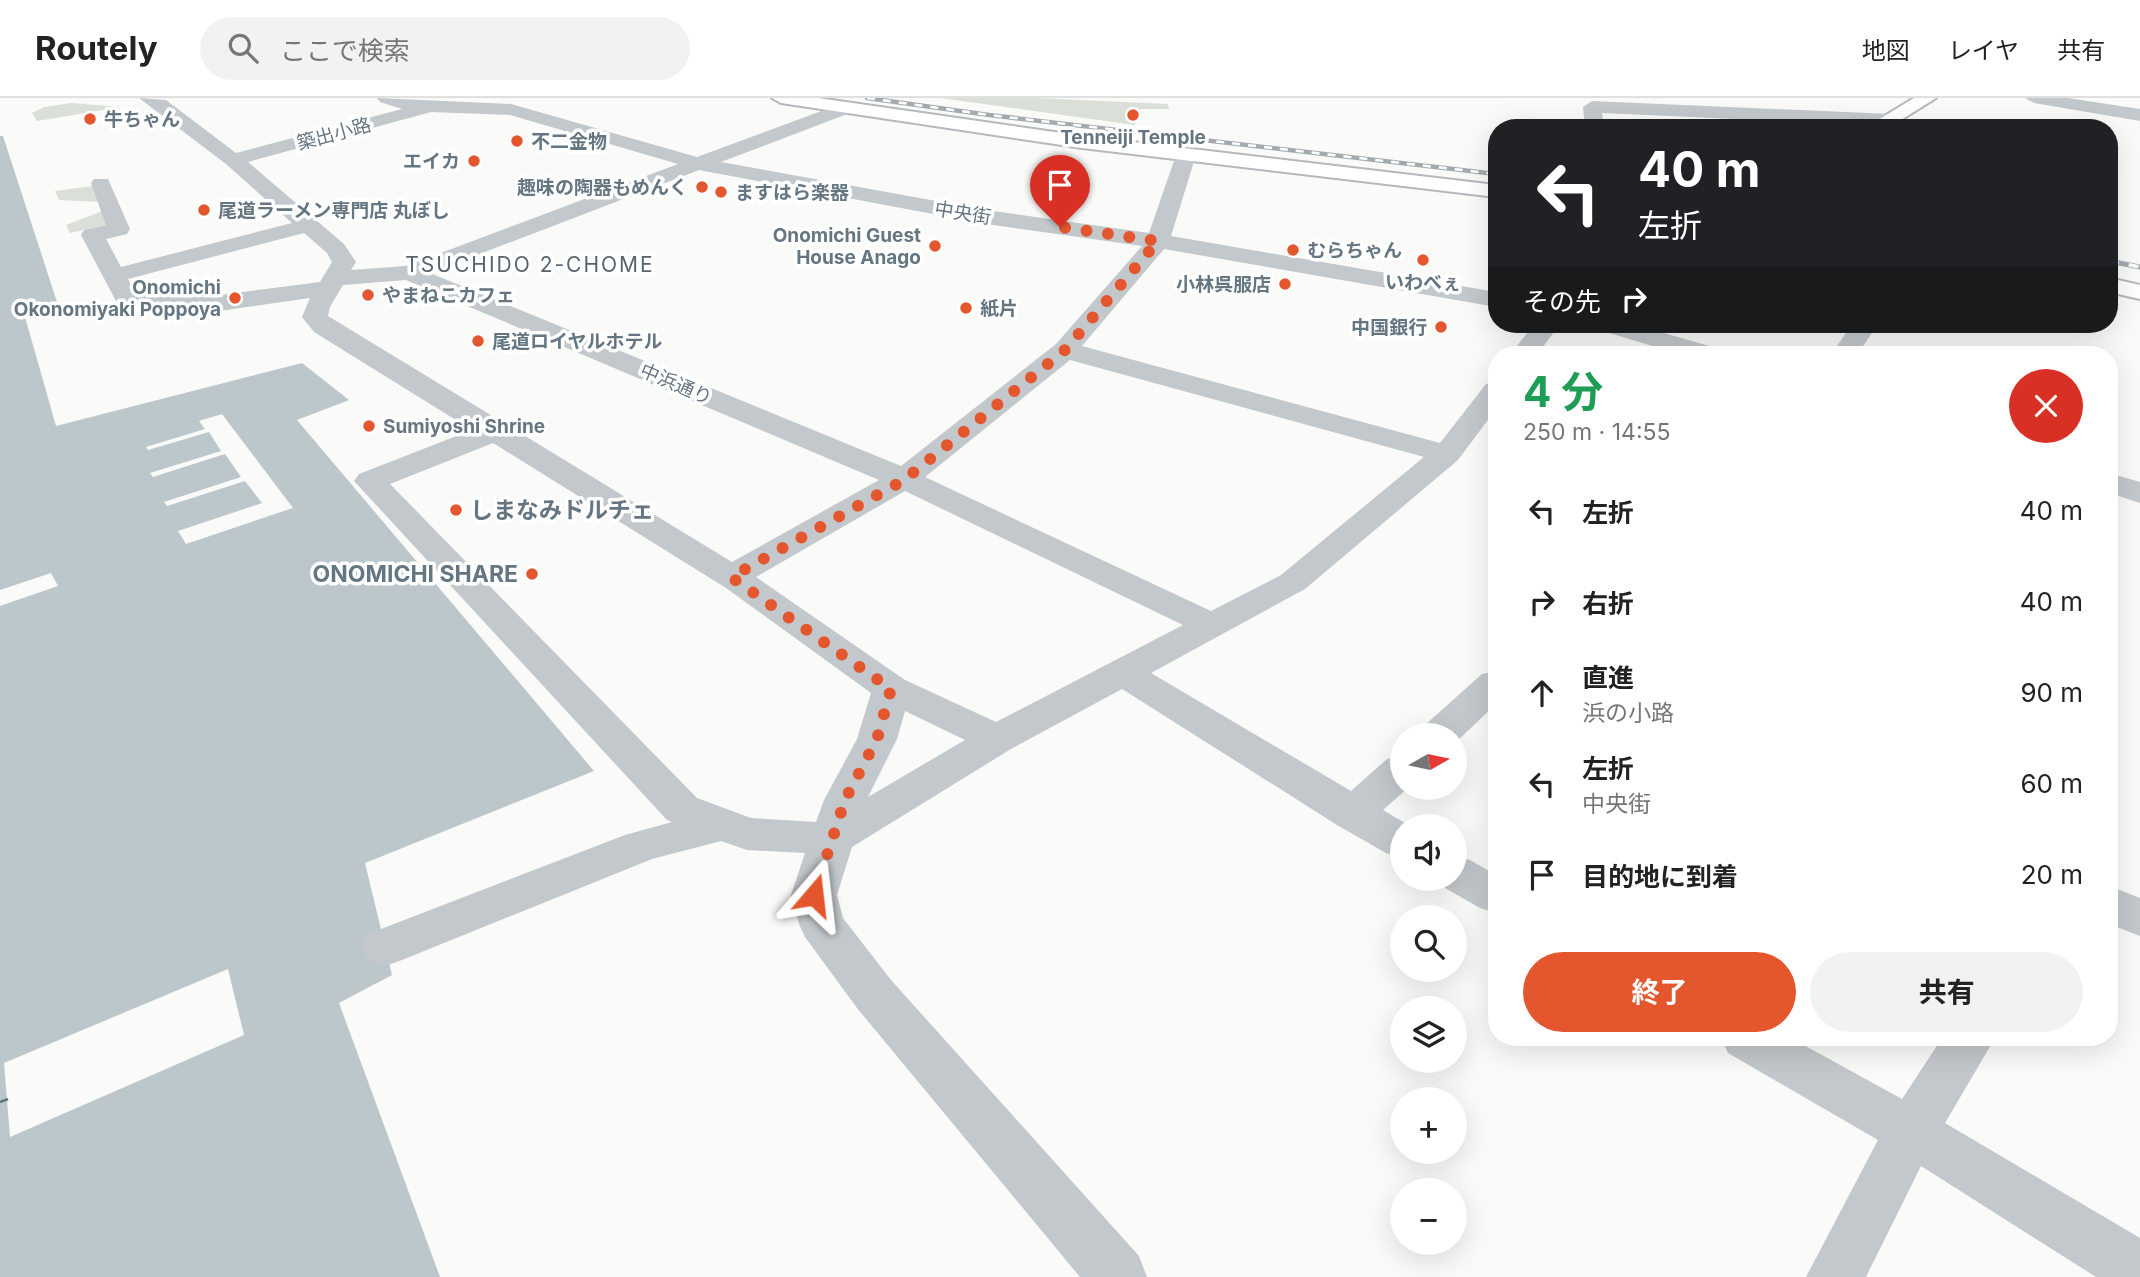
<!DOCTYPE html>
<html lang="ja">
<meta charset="utf-8">
<style>
:root{--surface:#fff;--page:#f2f2f2;--text:#222;--muted:#767676;--line:#e0e0e0;--accent:#e4572e}
body{margin:0;font-family:Inter,"Noto Sans JP",sans-serif;background:var(--page);color:var(--text);height:100vh;display:flex;flex-direction:column;font-size:26px;white-space:nowrap}
*{box-sizing:border-box;margin:0}
p{font-size:23px;color:var(--muted)}
.icon{flex:none;width:38px;height:38px;fill:none;stroke:currentColor;stroke-width:2;stroke-linecap:round;stroke-linejoin:round}
.map{position:relative;flex:1;overflow:hidden}
.sheet{position:absolute;left:1488px;top:248px;width:630px;height:700px;display:flex;flex-direction:column;background:var(--surface);border-radius:28px;box-shadow:0 7px 28px #0002}
.sheet>*{flex:none}
.hud{position:absolute;left:1488px;top:21px;width:630px;height:214px;border-radius:28px;box-shadow:0 7px 28px #0002;background:#202124;color:#fff;overflow:hidden}
.needle{width:46px;rotate:81deg}
.tools{position:absolute;left:1390px;top:625px;display:grid;gap:14px}
.tools a{display:grid;place-items:center;width:77px;height:77px;border-radius:50%;background:var(--surface);box-shadow:0 7px 28px #0002;font-size:35px}
.pin{position:absolute;display:grid;place-items:center;width:60px;height:60px;color:#fff;margin:-72px -30px;border-radius:50% 50% 50% 0;rotate:-45deg;box-shadow:0 0 7px #0007}
.pin .icon{rotate:45deg}
.me{position:absolute;width:77px;margin:-38px;rotate:17deg;stroke-linejoin:round;filter:drop-shadow(0 0 5px #0008)}
.turn{display:flex;align-items:center;gap:24px;height:147px;padding:0 35px;font-size:32px}
.turn .icon{width:91px;height:91px;stroke-width:2.5}
.turn b{display:block;font-size:49px;line-height:60px}
.then{display:flex;align-items:center;height:66px;padding:0 35px;background:#0003;gap:14px;font-size:26px}
.round{display:grid;place-items:center;flex:none;width:74px;height:74px;border-radius:37px;background:var(--page)}
.overview{display:flex;align-items:center;justify-content:space-between;height:119px;padding:0 35px}
h1{font-size:42px;font-weight:700;line-height:52px;color:#1e9e55}
.button{display:flex;gap:14px;margin-top:auto;padding:14px 35px}
.button a{flex:1;height:80px;border-radius:42px;background:var(--accent);color:#fff;font-size:28px;font-weight:700;line-height:80px;text-align:center}
.button a+a{background:var(--page);color:var(--text)}
ul{padding:0;list-style:none}
li{display:flex;align-items:center;gap:21px;height:91px;padding:0 35px}
li div{flex:1}
li b{display:block;font-size:26px}
li em{font-style:normal}
header{display:flex;align-items:center;gap:42px;box-sizing:border-box;height:98px;padding:0 35px;background:var(--surface);border-bottom:2px solid var(--line)}
header strong{font-size:33px}
nav{display:flex;gap:38px;margin-inline-start:auto;font-size:24px}
.search{width:490px;height:63px;background:var(--page);display:flex;align-items:center;gap:18px;box-sizing:border-box;padding:0 24px;border-radius:38px;color:var(--muted);font-size:26px}
.map>svg:first-child{display:block}
.green{fill:#dadfd7}
.water{fill:#bbc7cb}
.pier{fill:#fafaf8}
.lines{fill:none;stroke-linecap:round;stroke-linejoin:round}
.ferry{stroke:#60757c;stroke-width:2.5;stroke-dasharray:12 10;stroke-linecap:butt}
.major-casing{stroke:#b5babe;stroke-width:4}
.highway-casing{stroke:#b4b9bd;stroke-width:4}
.minor{fill:#c3c8cc;fill-rule:evenodd}
.major{fill:#fff;fill-rule:evenodd}
.highway{fill:#fff;fill-rule:evenodd}
.rail-far1-casing{stroke:#a2aab0;stroke-width:4.5}
.rail-casing{stroke:#a2aab0;stroke-width:5}
.rail-far1{stroke:#fff;stroke-width:2.5;stroke-dasharray:8;stroke-linecap:butt}
.rail{stroke:#fff;stroke-width:3.5;stroke-dasharray:10;stroke-linecap:butt}
.route{stroke:#e4572e;stroke-width:12;stroke-dasharray:0 21.6}
.poi-dot{fill:#e4572e;stroke:#fff;stroke-width:2.5}
.labels{text-anchor:middle;dominant-baseline:central;stroke-width:7;stroke-linejoin:round;paint-order:stroke}
.far-poi-label{font-size:19px;font-weight:bold;fill:#657683;stroke:#fff;text-anchor:start}
.far-street-label{font-size:19px;fill:#657683;stroke:#fff}
.far-neighbourhood-label{font-size:21px;letter-spacing:2px;fill:#57646e;stroke:#fff}
.poi-label{font-size:23px;font-weight:bold;fill:#657683;stroke:#fff;text-anchor:start}
</style>
<header>
<strong>Routely</strong>
<div class="search"><svg class="icon" aria-label="search" viewBox="0 0 24 24"><circle cx="10" cy="10" r="6"/><path d="M15 15l6 6"/></svg>ここで検索</div>
<nav><a>地図</a><a>レイヤ</a><a>共有</a></nav>
</header>
<div class="map">
<svg width="2140" height="1179" viewBox="0 0 2140 1179">
<rect width="100%" height="100%" fill="#fafaf8"/>
<g class="green">
<polygon points="940,0 1036,0 1168,6 1169,11 1137,11 1135,27"/>
<polygon points="71,5 121,9 37,23 32,15 44,9"/>
<polygon points="93,88 100,104 59,102 55,93"/>
<polygon points="105,112 110,126 70,135 66,127"/>
</g>
<polygon class="water" points="0,38 3,38 57,204 23,212 56,328 302,265 349,302 297,322 594,673 365,765 392,877 339,905 440,1179 0,1179"/>
<g class="pier">
<polygon points="222,316 293,410 186,446 178,433 262,405 245,383 167,408 164,404 241,379 225,356 153,379 150,375 221,353 209,334 148,352 146,349 205,331 199,323"/>
<polygon points="51,475 58,488 0,508 0,492"/>
<polygon points="228,871 244,937 10,1039 4,965"/>
</g>
<g class="lines">
<polyline class="ferry" points="0,1004 8,1001"/>
<defs>
<polygon id="major" points="1914,0 1936,0 1888,30 1865,30"/>
<g id="highway">
<polygon points="772,0 818,0 1082,38 1496,87 1496,99 1082,50 781,5"/>
<polygon points="2109,180 2140,187 2140,201 2109,194"/>
</g>
</defs>
<use href="#major" class="major-casing"/>
<use href="#highway" class="highway-casing"/>
<g class="minor">
<path d="M 139,0 L 166,2 L 236,55 L 402,11 L 380,4 L 377,0 L 511,6 L 697,59 L 843,5 L 850,7 L 852,11 L 850,15 L 721,64 L 986,112 L 1149,135 L 1176,57 L 1179,53 L 1193,53 L 1196,57 L 1171,138 L 1496,194 L 1496,209 L 1164,151 L 1082,248 L 1440,345 L 1486,286 L 1496,284 L 1496,311 L 1458,362 L 1305,491 L 1151,575 L 1351,693 L 1387,661 L 1402,657 L 1402,690 L 1408,690 L 1383,712 L 1410,728 L 1402,728 L 1402,760 L 1386,755 L 1337,727 L 1122,591 L 1011,651 L 852,749 L 837,797 L 843,820 L 891,882 L 1139,1158 L 1147,1179 L 1080,1179 L 857,910 L 805,839 L 799,826 L 791,797 L 805,755 L 747,752 L 721,743 L 652,761 L 402,862 L 385,868 L 368,862 L 361,849 L 368,836 L 625,737 L 672,724 L 667,722 L 354,383 L 359,376 L 472,332 L 314,234 L 302,219 L 310,200 L 205,215 L 116,203 L 81,137 L 84,132 L 106,127 L 91,85 L 94,81 L 108,81 L 130,131 L 127,136 L 106,141 L 121,169 L 292,125 L 226,66 ZM 431,14 L 510,17 L 678,66 L 406,168 L 351,172 L 356,164 L 344,146 L 248,64 ZM 699,72 L 986,126 L 1142,148 L 1056,246 L 901,368 L 430,175 ZM 304,135 L 327,155 L 332,164 L 320,184 L 205,199 L 134,192 L 128,181 ZM 406,182 L 879,382 L 732,464 L 328,218 L 330,209 L 343,187 ZM 1070,262 L 1424,359 L 1281,477 L 1211,513 L 925,379 ZM 493,345 L 726,490 L 871,595 L 857,641 L 824,702 L 816,724 L 751,720 L 697,700 L 390,386 ZM 905,393 L 1183,527 L 996,624 L 905,582 L 756,479 ZM 905,613 L 965,642 L 868,699 L 897,641 Z"/>
<polygon points="2025,0 2068,0 2140,11 2140,23 2034,5"/>
<polygon points="1592,3 1890,16 1899,22 1890,28 1602,15 1604,30 1585,30 1583,9"/>
<polygon points="1534,226 1560,226 1537,257 1510,257"/>
<polygon points="1592,226 1632,226 1720,251 1723,257 1682,257 1596,231"/>
<polygon points="1852,226 1878,226 1857,257 1831,257"/>
<polygon points="2109,375 2140,384 2140,405 2109,395"/>
<polygon points="1496,573 1496,606 1454,646 1454,637 1419,637 1425,627 1482,576"/>
<polygon points="1454,757 1470,762 1496,777 1496,815 1480,810 1438,786 1435,780 1454,780"/>
<polygon points="2109,788 2140,800 2140,838 2109,826"/>
<polygon points="1721,940 1791,940 1902,1001 1942,940 1995,940 1945,1025 2140,1140 2140,1179 2096,1179 1921,1068 1866,1179 1806,1179 1878,1042 1728,955"/>
</g>
<use href="#major" class="major"/>
<use href="#highway" class="highway"/>
<defs>
<polyline id="rail-far1" points="867,0 989,17 1496,76"/>
<polyline id="rail" points="2109,163 2140,169"/>
</defs>
<use href="#rail-far1" class="rail-far1-casing"/>
<use href="#rail" class="rail-casing"/>
<use href="#rail-far1" class="rail-far1"/>
<use href="#rail" class="rail"/>
</g>
<g class="lines">
<polyline class="route" points="814,797 845,702 877,641 891,591 731,479 904,382 1065,252 1158,143 1060,129"/>
</g>
<g class="poi-dot">
<circle cx="1133" cy="17" r="7"/>
<circle cx="90" cy="21" r="7"/>
<circle cx="517" cy="43" r="7"/>
<circle cx="474" cy="63" r="7"/>
<circle cx="702" cy="89" r="7"/>
<circle cx="721" cy="94" r="7"/>
<circle cx="204" cy="112" r="7"/>
<circle cx="935" cy="148" r="7"/>
<circle cx="1293" cy="152" r="7"/>
<circle cx="1423" cy="162" r="7"/>
<circle cx="1285" cy="186" r="7"/>
<circle cx="368" cy="197" r="7"/>
<circle cx="235" cy="200" r="7"/>
<circle cx="966" cy="210" r="7"/>
<circle cx="1441" cy="229" r="7"/>
<circle cx="478" cy="243" r="7"/>
<circle cx="369" cy="328" r="7"/>
<circle cx="456" cy="412" r="7"/>
<circle cx="532" cy="476" r="7"/>
</g>
<g class="labels">
<g class="far-poi-label">
<text x="104" y="21">牛ちゃん</text>
<text x="1133" y="39" text-anchor="middle">Tenneiji Temple</text>
<text x="531" y="43">不二金物</text>
<text x="460" y="63" text-anchor="end">エイカ</text>
<text x="688" y="89" text-anchor="end">趣味の陶器もめんく</text>
<text x="735" y="94">ますはら楽器</text>
<text x="218" y="112">尾道ラーメン専門店 丸ぼし</text>
<text x="921" y="137" text-anchor="end">Onomichi Guest<tspan x="921" dy="22">House Anago</tspan></text>
<text x="1307" y="152">むらちゃん</text>
<text x="1423" y="184" text-anchor="middle">いわべぇ</text>
<text x="1271" y="186" text-anchor="end">小林呉服店</text>
<text x="221" y="189" text-anchor="end">Onomichi<tspan x="221" dy="22">Okonomiyaki Poppoya</tspan></text>
<text x="382" y="197">やまねこカフェ</text>
<text x="980" y="210">紙片</text>
<text x="1427" y="229" text-anchor="end">中国銀行</text>
<text x="492" y="243">尾道ロイヤルホテル</text>
<text x="383" y="328">Sumiyoshi Shrine</text>
</g>
<g class="far-street-label">
<text transform="translate(334 36) rotate(-15)">築出小路</text>
<text transform="translate(963 115) rotate(9)">中央街</text>
<text transform="translate(676 286) rotate(23)">中浜通り</text>
</g>
<g class="far-neighbourhood-label">
<text x="530" y="166">TSUCHIDO 2-CHOME</text>
</g>
<g class="poi-label">
<text x="470" y="412">しまなみドルチェ</text>
<text x="518" y="476" text-anchor="end">ONOMICHI SHARE</text>
</g>
</g>
</svg>
<div class="tools">
<a><svg class="needle" viewBox="-14 -14 28 28"><path d="M0-13l5 13h-10z" fill="#e53935"/><path d="M0 13l5-13h-10z" fill="#767676"/></svg></a>
<a><svg class="icon" aria-label="sound" viewBox="0 0 24 24"><path d="M4 9h4l5-4v14l-5-4H4zM17 9q2 3 0 6"/></svg></a>
<a><svg class="icon" aria-label="search" viewBox="0 0 24 24"><circle cx="10" cy="10" r="6"/><path d="M15 15l6 6"/></svg></a>
<a><svg class="icon" aria-label="layers" viewBox="0 0 24 24"><path d="M12 4l9 5-9 5-9-5zM3 14l9 5 9-5"/></svg></a>
<a>+</a>
<a>−</a>
</div>
<div class="pin" style="left:1060px;top:129px;background:#d93025"><svg class="icon" aria-label="arrive" viewBox="0 0 24 24"><path d="M6 21V4h12l-3 4 3 4H6"/></svg></div>
<svg class="me" style="left:814px;top:797px" viewBox="-20 -20 40 40"><path d="M0-17L14 15 0 8-14 15z" fill="#e4572e" stroke="#fff" stroke-width="4"/></svg>
<div class="hud">
<div class="turn"><svg class="icon" aria-label="left" viewBox="0 0 24 24"><path d="M17 20v-9H6M10 6l-5 5 5 5"/></svg><div><b>40 m</b>左折</div></div>
<div class="then">その先<svg class="icon" aria-label="right" viewBox="0 0 24 24"><path d="M7 20v-9h11M14 6l5 5-5 5"/></svg></div>
</div>
<section class="sheet">
<div class="overview"><div><h1>4 分</h1><p>250 m · 14:55</p></div><a class="round" style="background:#d93025;color:#fff"><svg class="icon" aria-label="close" viewBox="0 0 24 24"><path d="M6 6l12 12M18 6L6 18"/></svg></a></div>
<ul>
<li><svg class="icon" aria-label="left" viewBox="0 0 24 24"><path d="M17 20v-9H6M10 6l-5 5 5 5"/></svg><div><b>左折</b></div><em>40 m</em></li>
<li><svg class="icon" aria-label="right" viewBox="0 0 24 24"><path d="M7 20v-9h11M14 6l5 5-5 5"/></svg><div><b>右折</b></div><em>40 m</em></li>
<li><svg class="icon" aria-label="ahead" viewBox="0 0 24 24"><path d="M12 20V5M6 11l6-6 6 6"/></svg><div><b>直進</b><p>浜の小路</p></div><em>90 m</em></li>
<li><svg class="icon" aria-label="left" viewBox="0 0 24 24"><path d="M17 20v-9H6M10 6l-5 5 5 5"/></svg><div><b>左折</b><p>中央街</p></div><em>60 m</em></li>
<li><svg class="icon" aria-label="arrive" viewBox="0 0 24 24"><path d="M6 21V4h12l-3 4 3 4H6"/></svg><div><b>目的地に到着</b></div><em>20 m</em></li>
</ul>
<div class="button"><a>終了</a><a>共有</a></div>
</section>
</div>
